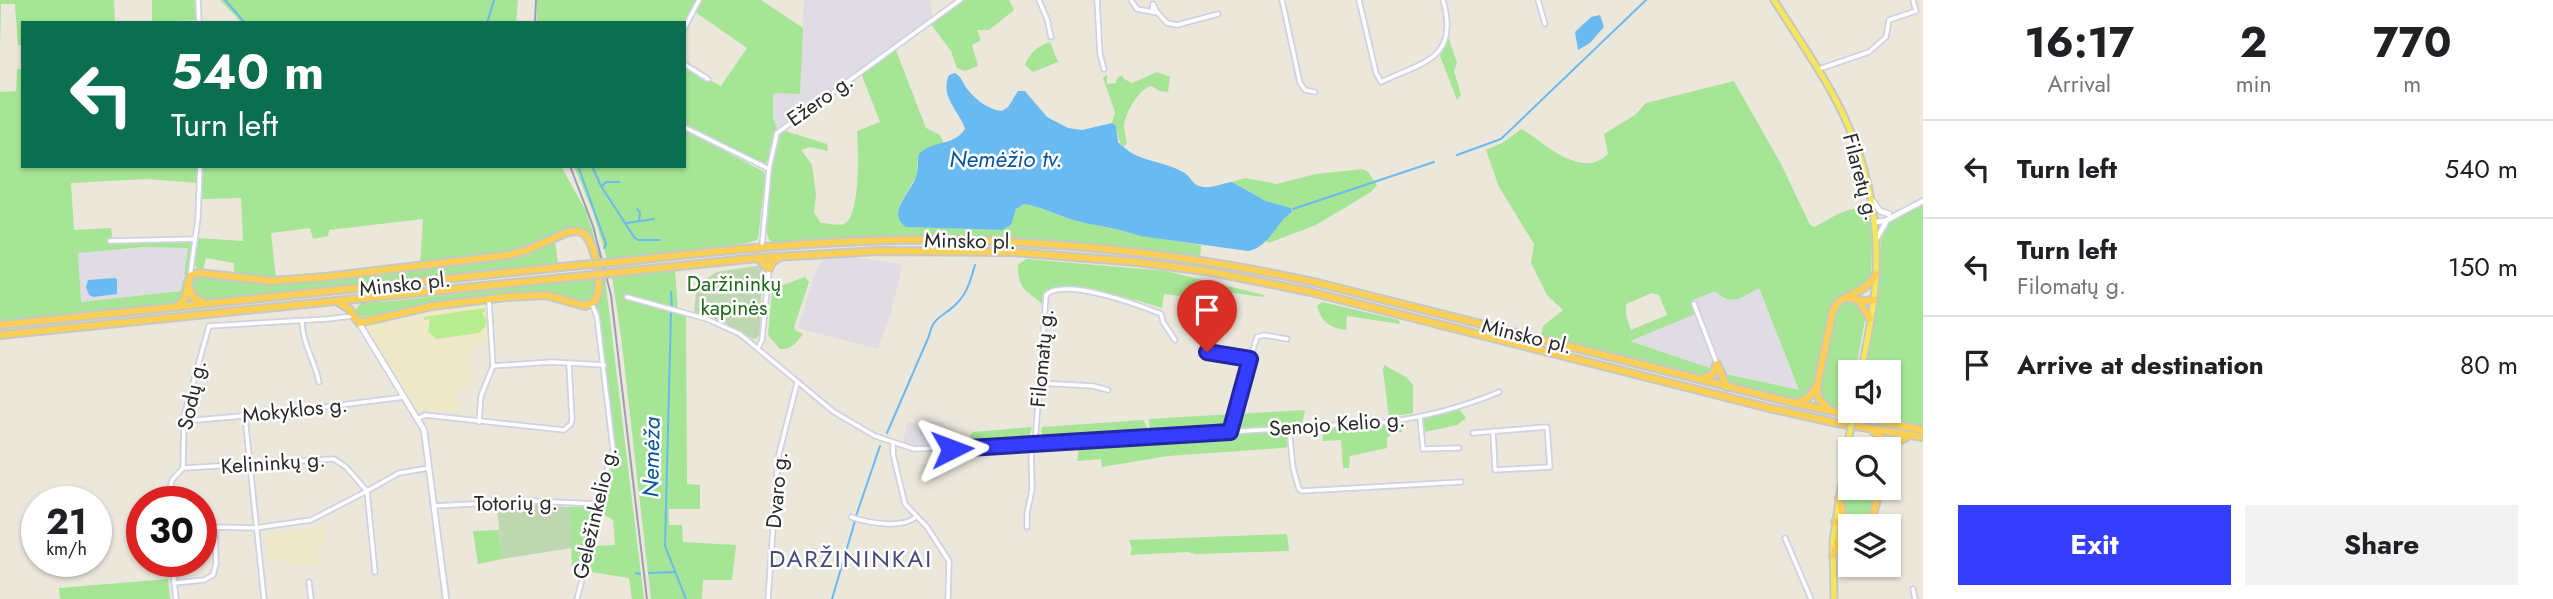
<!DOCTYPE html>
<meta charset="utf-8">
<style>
:root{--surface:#fff;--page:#f2f2f2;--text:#202124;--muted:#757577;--line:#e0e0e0;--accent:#353dff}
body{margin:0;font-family:Jost,sans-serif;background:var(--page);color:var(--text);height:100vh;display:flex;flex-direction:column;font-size:26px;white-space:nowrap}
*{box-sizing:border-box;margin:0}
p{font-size:23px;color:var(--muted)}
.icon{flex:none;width:38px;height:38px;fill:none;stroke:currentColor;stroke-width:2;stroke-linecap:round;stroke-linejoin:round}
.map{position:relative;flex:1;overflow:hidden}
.drawer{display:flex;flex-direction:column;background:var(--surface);width:630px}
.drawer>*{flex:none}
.top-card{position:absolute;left:21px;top:21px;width:665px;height:147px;border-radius:0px;box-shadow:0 2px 5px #0004;background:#0b6e4f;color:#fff;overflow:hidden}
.tools{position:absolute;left:1838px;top:360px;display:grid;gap:14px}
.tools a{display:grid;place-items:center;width:63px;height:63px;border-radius:0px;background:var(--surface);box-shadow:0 2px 5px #0004;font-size:35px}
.speed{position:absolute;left:21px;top:486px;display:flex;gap:14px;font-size:35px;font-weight:700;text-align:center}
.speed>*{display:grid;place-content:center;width:91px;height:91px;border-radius:50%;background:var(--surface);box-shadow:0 2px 5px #0004;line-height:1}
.speed small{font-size:18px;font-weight:400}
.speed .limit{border:10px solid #d22;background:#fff;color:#111}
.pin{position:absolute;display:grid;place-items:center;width:60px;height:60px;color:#fff;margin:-72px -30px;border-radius:50% 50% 50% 0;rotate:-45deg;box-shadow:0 0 7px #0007}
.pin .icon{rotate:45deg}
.me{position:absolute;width:77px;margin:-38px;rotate:87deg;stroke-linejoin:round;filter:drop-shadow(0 0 5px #0008)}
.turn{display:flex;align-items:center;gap:24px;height:147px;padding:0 35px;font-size:32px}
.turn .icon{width:91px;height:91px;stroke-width:2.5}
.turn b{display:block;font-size:49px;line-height:60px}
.eta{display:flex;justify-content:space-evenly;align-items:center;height:119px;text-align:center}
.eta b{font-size:42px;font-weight:700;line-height:49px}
.action{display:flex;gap:14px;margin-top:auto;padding:14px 35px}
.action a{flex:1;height:80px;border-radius:0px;background:var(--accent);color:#fff;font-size:28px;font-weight:700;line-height:80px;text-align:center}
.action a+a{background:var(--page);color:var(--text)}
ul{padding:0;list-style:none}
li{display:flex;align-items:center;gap:21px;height:98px;padding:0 35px;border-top:2px solid var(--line)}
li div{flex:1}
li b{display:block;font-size:26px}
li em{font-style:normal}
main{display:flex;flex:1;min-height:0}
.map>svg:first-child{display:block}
.industrial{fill:#dfdce4}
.education{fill:#efe8c9}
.green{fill:#a5e595;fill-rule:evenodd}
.cemetery{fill:#bed7b1}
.pitch{fill:#b8ed90}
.water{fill:#6abaf2}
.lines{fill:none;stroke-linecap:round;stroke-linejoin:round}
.stream{stroke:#6abaf2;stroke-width:2}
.minor-casing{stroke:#d0d1e3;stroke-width:7}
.secondary-casing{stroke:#d0d1e3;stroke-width:8}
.primary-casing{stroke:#c7c7c7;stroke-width:9}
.trunk-casing{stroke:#c7c7c7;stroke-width:10}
.minor{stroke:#fff;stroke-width:3.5}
.secondary{stroke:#fff;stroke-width:4.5}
.primary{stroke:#f5e757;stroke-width:5}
.trunk{stroke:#facf55;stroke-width:6}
.rail{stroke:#9d9db5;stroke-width:2}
.primary-bridge-casing{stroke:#c7c7c7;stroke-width:9;stroke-linecap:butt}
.trunk-bridge-casing{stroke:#c7c7c7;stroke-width:10;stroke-linecap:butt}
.primary-bridge{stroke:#f5e757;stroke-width:5}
.trunk-bridge{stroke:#facf55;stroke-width:6}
.route-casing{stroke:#2228a6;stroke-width:18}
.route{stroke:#353dff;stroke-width:12}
.labels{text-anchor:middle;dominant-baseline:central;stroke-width:5;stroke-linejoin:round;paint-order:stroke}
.street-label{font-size:21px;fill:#292929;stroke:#fff}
.park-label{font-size:21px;fill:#1c6917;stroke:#fff}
.water-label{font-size:23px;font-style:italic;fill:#09559e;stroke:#fff}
.quarter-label{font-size:24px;letter-spacing:2px;fill:#484a7b;stroke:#fff}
</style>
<main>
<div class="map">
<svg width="1923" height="599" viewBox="0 0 1923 599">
<rect width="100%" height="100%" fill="#ece7db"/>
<g class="industrial">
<polygon points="804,0 930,0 932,16 777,129 773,118 773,93 800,93"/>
<polygon points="145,247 188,248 181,291 81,302 77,253"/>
<polygon points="852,257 901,264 902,267 891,312 878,349 798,328 815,273 824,259"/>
<polygon points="1759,288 1799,391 1730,375 1629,341 1694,314 1693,300 1715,290 1725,300"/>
<polygon points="907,422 944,422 948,447 918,447 903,444"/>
</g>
<g class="education">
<polygon points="486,302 490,345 470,347 471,387 457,388 458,413 416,410 367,331 367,326 369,323 435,308"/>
<polygon points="324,525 327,542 318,544 320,564 290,567 288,559 269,561 266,533 314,529 316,526"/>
</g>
<g class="green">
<polygon points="0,0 114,0 115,23 23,23 23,45 18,45 15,4 1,4 0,48"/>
<polygon points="152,0 196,0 196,20 152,22"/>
<polygon points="220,0 518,0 516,23 242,23"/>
<polygon points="537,0 698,0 684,26 684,23 537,23"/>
<path d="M 701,0 L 761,0 L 803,28 L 800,94 L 773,93 L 773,118 L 777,129 C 769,141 774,159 762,166 L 684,125 L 684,66 L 721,86 L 747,48 L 695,12 Z"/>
<polygon points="963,0 1009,0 1014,10 989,30 977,30 981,40 972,45 978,66 965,71 957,68 951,51 930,23"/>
<polygon points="1448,36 1457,63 1454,71 1461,95 1457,100 1440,56"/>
<path d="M 1050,42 L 1058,62 L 1033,72 L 1025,65 C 1030,52 1037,47 1050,42 Z"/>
<path d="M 895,48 L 926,128 L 940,135 L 944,144 L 917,163 L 917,175 L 900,204 L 906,227 L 1002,230 L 1011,225 L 1016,209 L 1024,204 C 1043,207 1059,217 1077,221 C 1118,230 1159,239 1201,245 L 1200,257 C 1058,239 917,231 774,242 L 769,240 L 766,229 L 775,139 L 782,130 L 827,144 L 828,151 L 810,147 L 801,150 L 812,165 L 816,194 L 814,213 L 821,223 C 827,223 839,226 844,224 C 861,217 858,147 857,131 L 880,122 L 861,73 Z"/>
<polygon points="17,69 23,69 23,166 198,166 198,183 146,179 71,183 74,230 111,228 113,243 192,241 188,273 184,275 188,248 145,247 78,253 81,302 181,291 183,279 185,284 181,300 176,303 0,321 0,92 16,91"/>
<path d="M 1157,72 L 1170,77 L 1168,92 L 1160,91 L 1151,86 C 1139,89 1125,113 1124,126 C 1124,132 1126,137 1127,143 L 1123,147 C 1116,139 1120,129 1112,123 L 1115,112 L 1103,78 L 1107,74 L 1107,84 L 1116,83 L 1117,78 L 1122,75 L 1124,79 L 1132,83 Z"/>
<path d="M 1734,81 L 1782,166 L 1810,225 L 1814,227 C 1829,220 1853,201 1869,212 L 1872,243 L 1871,278 L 1860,289 L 1837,298 L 1831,305 L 1813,388 L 1809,396 L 1798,400 L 1541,336 L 1543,326 L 1563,310 L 1547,295 L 1531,263 L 1534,244 L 1499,187 L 1486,150 L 1502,143 L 1522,129 C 1545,144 1582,180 1608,154 L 1604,134 L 1635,115 L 1646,103 ZM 1759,288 L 1799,390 L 1730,375 L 1630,341 L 1695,314 L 1693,300 L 1715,291 C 1732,307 1740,298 1759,288 ZM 1652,293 L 1659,295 L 1667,315 L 1631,330 L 1626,315 L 1626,304 Z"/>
<path d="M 684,129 L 764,172 L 765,176 L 758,239 C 747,246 725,244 711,248 L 607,259 L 594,215 L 574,166 L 684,166 Z"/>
<polygon points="201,166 561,166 587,213 601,259 596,260 593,245 578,229 512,252 420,264 423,219 329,230 328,236 313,239 310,228 271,233 276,278 238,276 234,272 234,263 206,258 203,271 198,269 194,264 197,238 243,241 241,198 200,199"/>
<polygon points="1363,169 1368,172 1377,185 1371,192 1316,225 1269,243 1266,241 1281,220 1292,212 1291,208 1266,201 1232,182 1245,178 1277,184 1316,174"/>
<polygon points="1923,203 1923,426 1859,413 1859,411 1888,411 1888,373 1866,373 1880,280 1881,234 1889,222"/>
<polygon points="555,240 558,264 204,300 195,297 191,287 194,279 200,275 272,283 300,282 504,259 527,252"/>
<path d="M 1026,259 L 1166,271 L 1264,295 L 1263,297 L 1204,289 L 1194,298 L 1164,294 L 1162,308 C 1139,301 1063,278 1045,291 L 1042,304 C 1025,289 1018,290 1018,265 Z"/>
<polygon points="675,270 678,312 686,314 687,484 700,485 700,509 669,509 669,525 682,525 683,542 736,545 732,580 703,580 702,599 651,599 621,336 612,277"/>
<path d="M 805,277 L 809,282 L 794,327 L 795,330 L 803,334 C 796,343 791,350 780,349 L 768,335 L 772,289 Z"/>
<polygon points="596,278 597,288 593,300 588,303 580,303 549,293 445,302 361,317 357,315 355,310 361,303 393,301"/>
<polygon points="605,278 644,599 632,599 629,578 572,569 570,512 566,507 594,506 591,546 615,545 613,520 598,511 614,442 596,304 598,299 599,279"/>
<polygon points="1848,300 1856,301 1865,311 1865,320 1855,373 1850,373 1848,411 1831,408 1821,400 1819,389 1836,310 1841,303"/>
<path d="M 1322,302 L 1399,320 L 1400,324 L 1347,316 L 1346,330 C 1329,327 1322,323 1317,306 Z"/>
<polygon points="1384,365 1406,377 1413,385 1413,413 1389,417 1383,370"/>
<polygon points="1459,409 1466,418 1457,425 1425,432 1423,419"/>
<polygon points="1305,410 1302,424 1241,429 1234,426 1237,414"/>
<polygon points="1233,414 1230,426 1225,428 1220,425 1196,427 1190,432 1150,435 1149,419"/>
<polygon points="1143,420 1147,427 1144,435 1045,440 1041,431 1042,427"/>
<polygon points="1399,423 1402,432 1394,432 1387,438 1387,448 1350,456 1349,468 1343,468 1341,440 1323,441 1322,430"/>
<polygon points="1032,427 1029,437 1025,440 972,442 970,436 973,432"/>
<polygon points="1286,430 1289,447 1281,448 1168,456 1102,467 1101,459 1077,461 1080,444"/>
<polygon points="1850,458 1850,488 1878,488 1869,517 1860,522 1847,519 1842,503"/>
<polygon points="499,530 502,559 478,564 473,531"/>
<polygon points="1287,534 1289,551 1196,554 1188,552 1130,555 1132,549 1129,540"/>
<polygon points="168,579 170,599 60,599 59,588"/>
</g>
<g class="cemetery">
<polygon points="762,265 760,333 757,338 753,339 719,320 694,312 697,284 717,272"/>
<polygon points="537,504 566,507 570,512 572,548 502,559 497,508"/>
</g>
<polygon class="pitch" points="485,308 485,312 482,313 487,320 486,326 479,333 436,339 428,331 430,319 424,320 424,317"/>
<g class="water">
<polygon points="1600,15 1604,27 1590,43 1578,50 1575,32 1591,17"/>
<path d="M 955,73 C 962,77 963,84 968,90 C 976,100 989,110 1002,111 L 1008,107 L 1018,91 L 1025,91 L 1047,117 L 1068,128 L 1082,130 L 1112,123 L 1116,126 L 1118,142 C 1138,163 1159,159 1183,172 C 1190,175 1192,184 1199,186 C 1211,190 1221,183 1232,182 L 1266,201 L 1291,208 L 1292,212 C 1275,223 1270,247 1248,251 L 1140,236 C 1118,228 1095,226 1073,220 C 1056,215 1042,207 1024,204 L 1016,209 L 1011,225 L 1002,230 L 906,227 C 886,214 910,193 916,177 C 919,169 917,162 919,154 C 932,140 953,147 965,129 C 961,113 939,97 949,75 Z"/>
<polygon points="115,278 117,279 117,294 93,297 89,295 86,287 88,280"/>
</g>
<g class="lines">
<g class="stream">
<polyline points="225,0 245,23"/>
<polyline points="487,23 494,0"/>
<polyline points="1457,155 1501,139 1646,0"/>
<polyline points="578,166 606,244 604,248"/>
<polyline points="592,166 601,186 634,237 638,240 660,240"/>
<polyline points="602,186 606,182 619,182"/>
<polyline points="637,209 640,213 639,221"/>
<polyline points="1293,209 1434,162"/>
<polyline points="627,223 654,219"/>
<polyline points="671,292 672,306"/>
<polyline points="671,312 665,546 686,599"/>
<path d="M 887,433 L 929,336 C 933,315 945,317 958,302 C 968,292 971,278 975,265"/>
<polyline points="856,516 880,446"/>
<polyline points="636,573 640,574"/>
<polyline points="649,573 675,572"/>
<polyline points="832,599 855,521"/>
</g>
<defs>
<g id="minor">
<polyline points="198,0 199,23"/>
<polyline points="1039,0 1047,19 1051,37"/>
<polyline points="1097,0 1100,54 1104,69"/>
<polyline points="1131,0 1137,9 1158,13 1167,23 1177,25 1218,14"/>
<polyline points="1282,0 1300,83 1305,90 1315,92"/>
<path d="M 1359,0 L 1376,73 L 1381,82 C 1422,62 1460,60 1443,0"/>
<polyline points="1538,0 1545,24"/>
<polyline points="1152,11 1153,4 1157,12"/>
<polyline points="684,29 699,0"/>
<polyline points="684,64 708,79"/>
<polyline points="1819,69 1869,52 1886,37 1889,20 1916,11 1913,0"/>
<polyline points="684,127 769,169"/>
<polyline points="110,241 195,239"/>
<polyline points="762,246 769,169 777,133 960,0"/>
<polyline points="190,276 198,218 200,166"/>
<path d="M 627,297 L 707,319 L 740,334 L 834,412 L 875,436 L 914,449 L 1035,444 L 1386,422 C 1426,417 1461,408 1499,392"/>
<polyline points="1694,304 1717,364"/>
<path d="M 302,321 C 302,343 315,361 319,382"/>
<polyline points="758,348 762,340 769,269"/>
<polyline points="1207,352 1250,359 1257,337 1264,335 1287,339"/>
<polyline points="493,366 551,362 604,365"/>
<polyline points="1039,383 1093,386 1108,390"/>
<polyline points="245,417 264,599"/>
<polyline points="419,418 425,415 564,430 571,424 572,419 569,364"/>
<polyline points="1420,418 1423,449 1459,448"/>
<polyline points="184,421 278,413 404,397"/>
<polyline points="479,422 481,396 493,366 489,301"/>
<polyline points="1289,428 1293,468 1299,489 1302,491 1461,482"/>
<polyline points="1230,432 1250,360"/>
<polyline points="1473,433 1547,427 1550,467 1495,470 1493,431"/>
<polyline points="893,444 893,454 905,504 927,527 949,561 948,599"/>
<path d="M 1035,444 L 1046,295 C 1064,277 1139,305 1161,314 L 1163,322 L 1175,340"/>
<polyline points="184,468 334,459 346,467 367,491 399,473 429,468"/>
<polyline points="167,502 172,480 183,468 184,416 209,326 327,319 353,316"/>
<polyline points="434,506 532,501 598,504"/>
<path d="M 851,517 C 868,523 902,529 916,517"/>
<polyline points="1027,527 1027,513 1032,490 1031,445"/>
<polyline points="1785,538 1811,599"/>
<polyline points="172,562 176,599"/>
<polyline points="309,582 311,599"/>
<polyline points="174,583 204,580 213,575 216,564 215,527 255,528 311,520 367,491 375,572"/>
<polyline points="1913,589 1915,599"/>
<polyline points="577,599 587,560 592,525 613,449 597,317 592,304"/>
<polyline points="768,599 778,458 797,383"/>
</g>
<g id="secondary">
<polyline points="1872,200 1880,211 1889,214"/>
<polyline points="1874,222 1885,221 1923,201"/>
<polyline points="1877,238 1886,222"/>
<polyline points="359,323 424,430 446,599"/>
</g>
<g id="primary">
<path d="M 1774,0 C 1800,42 1831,84 1850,130 C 1871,178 1880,235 1875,288 C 1873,316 1866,345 1861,373"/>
<polyline points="1834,599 1833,541 1848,442"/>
</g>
<g id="trunk">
<polyline points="759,259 769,269 772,262 777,259"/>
<path d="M 619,262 C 711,251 803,242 895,240 C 1037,238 1179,252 1318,283 L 1794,403 L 1923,430"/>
<polyline points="621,272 757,258 879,251 1012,252 1137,262 1212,272 1311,292 1769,408 1837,423 1923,437"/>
<polyline points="189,287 193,297 204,303"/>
<polyline points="1847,298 1865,301 1874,300"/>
<polyline points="1859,301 1870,319"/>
<path d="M 177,307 L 185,298 L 190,276 L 198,273 L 271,281 L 325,277 L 509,255 L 527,250 L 568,232 L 578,231 L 585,234 C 596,249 604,285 595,301 L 585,306 L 546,295 L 506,297 L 432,306 L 359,323 L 349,309 L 337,301"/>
<polyline points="0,325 581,265"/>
<polyline points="0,335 583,276"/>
<polyline points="1718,366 1727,387"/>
<polyline points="1702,379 1713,374 1717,364"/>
<polyline points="1796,403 1808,398 1816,387"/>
<path d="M 1828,408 L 1818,398 L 1817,386 L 1833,310 C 1842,291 1864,297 1876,274"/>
<polyline points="1873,431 1884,440 1888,450"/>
<polyline points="1888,451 1895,443 1907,437"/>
<polyline points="1839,498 1843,516 1848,521"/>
<polyline points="1835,522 1844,521 1862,524"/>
<polyline points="1859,527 1873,515 1880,488"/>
<polyline points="1833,556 1839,537 1850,530"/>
</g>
</defs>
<use href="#minor" class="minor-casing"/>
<use href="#secondary" class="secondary-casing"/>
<use href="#primary" class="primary-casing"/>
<use href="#trunk" class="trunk-casing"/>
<use href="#minor" class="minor"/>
<use href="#secondary" class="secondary"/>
<use href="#primary" class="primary"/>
<use href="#trunk" class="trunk"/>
<g class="rail">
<polyline points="535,23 536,0"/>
<polyline points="570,166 593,226 611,295 647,599"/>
</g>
<defs>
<polyline id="primary-bridge" points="1848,442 1854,411"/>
<g id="trunk-bridge">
<polyline points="581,265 619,262"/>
<polyline points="583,276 621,272"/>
</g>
</defs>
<use href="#primary-bridge" class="primary-bridge-casing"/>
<use href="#trunk-bridge" class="trunk-bridge-casing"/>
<use href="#primary-bridge" class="primary-bridge"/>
<use href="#trunk-bridge" class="trunk-bridge"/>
</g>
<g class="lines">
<defs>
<polyline id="route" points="952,449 1230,432 1250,359 1207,352"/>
</defs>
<use href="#route" class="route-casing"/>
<use href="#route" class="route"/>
</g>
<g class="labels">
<g class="street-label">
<text transform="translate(820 100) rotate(-35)">Ežero g.</text>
<text transform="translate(1861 177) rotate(75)">Filaretų g.</text>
<text transform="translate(970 241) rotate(1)">Minsko pl.</text>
<text transform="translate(405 284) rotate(-6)">Minsko pl.</text>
<text transform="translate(1527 336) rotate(14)">Minsko pl.</text>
<text transform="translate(1042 358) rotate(-85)">Filomatų g.</text>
<text transform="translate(192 395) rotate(-78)">Sodų g.</text>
<text transform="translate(295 410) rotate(-6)">Mokyklos g.</text>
<text transform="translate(1337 424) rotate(-4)">Senojo Kelio g.</text>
<text transform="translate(273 463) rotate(-4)">Kelininkų g.</text>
<text transform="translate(777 490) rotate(-85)">Dvaro g.</text>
<text transform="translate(516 503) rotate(-1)">Totorių g.</text>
<text transform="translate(595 513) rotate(-77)">Geležinkelio g.</text>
</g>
<g class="park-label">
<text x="734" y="284">Daržininkų<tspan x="734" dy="24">kapinės</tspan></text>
</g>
<g class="water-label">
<text x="1006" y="159">Nemėžio tv.</text>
<text transform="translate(651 457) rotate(-89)">Nemėža</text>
</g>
<g class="quarter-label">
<text x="851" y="558">DARŽININKAI</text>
</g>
</g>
</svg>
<div class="tools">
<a><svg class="icon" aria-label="sound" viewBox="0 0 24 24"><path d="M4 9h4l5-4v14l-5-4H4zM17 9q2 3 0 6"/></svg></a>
<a><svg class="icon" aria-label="search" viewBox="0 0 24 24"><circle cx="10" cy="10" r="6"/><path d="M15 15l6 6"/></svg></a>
<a><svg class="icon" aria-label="layers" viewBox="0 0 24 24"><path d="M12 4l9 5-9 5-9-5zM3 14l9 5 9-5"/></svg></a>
</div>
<div class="speed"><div>21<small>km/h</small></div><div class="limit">30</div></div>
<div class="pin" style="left:1207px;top:352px;background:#d93025"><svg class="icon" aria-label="arrive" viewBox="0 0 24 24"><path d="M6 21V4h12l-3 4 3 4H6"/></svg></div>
<svg class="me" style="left:952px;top:449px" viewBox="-20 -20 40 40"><path d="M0-17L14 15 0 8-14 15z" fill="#353dff" stroke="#fff" stroke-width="4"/></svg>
<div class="top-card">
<div class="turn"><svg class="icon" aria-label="left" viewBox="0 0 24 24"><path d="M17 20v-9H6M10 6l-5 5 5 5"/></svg><div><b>540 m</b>Turn left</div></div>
</div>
</div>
<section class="drawer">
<div class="eta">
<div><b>16:17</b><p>Arrival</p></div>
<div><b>2</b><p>min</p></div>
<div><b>770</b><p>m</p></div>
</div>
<ul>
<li><svg class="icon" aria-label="left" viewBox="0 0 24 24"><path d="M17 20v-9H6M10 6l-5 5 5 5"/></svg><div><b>Turn left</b></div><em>540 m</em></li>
<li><svg class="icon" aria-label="left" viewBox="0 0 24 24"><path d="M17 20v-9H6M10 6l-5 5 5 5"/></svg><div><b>Turn left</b><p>Filomatų g.</p></div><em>150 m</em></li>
<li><svg class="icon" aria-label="arrive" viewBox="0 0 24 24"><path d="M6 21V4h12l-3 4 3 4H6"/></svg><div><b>Arrive at destination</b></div><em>80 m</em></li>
</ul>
<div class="action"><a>Exit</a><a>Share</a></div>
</section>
</main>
